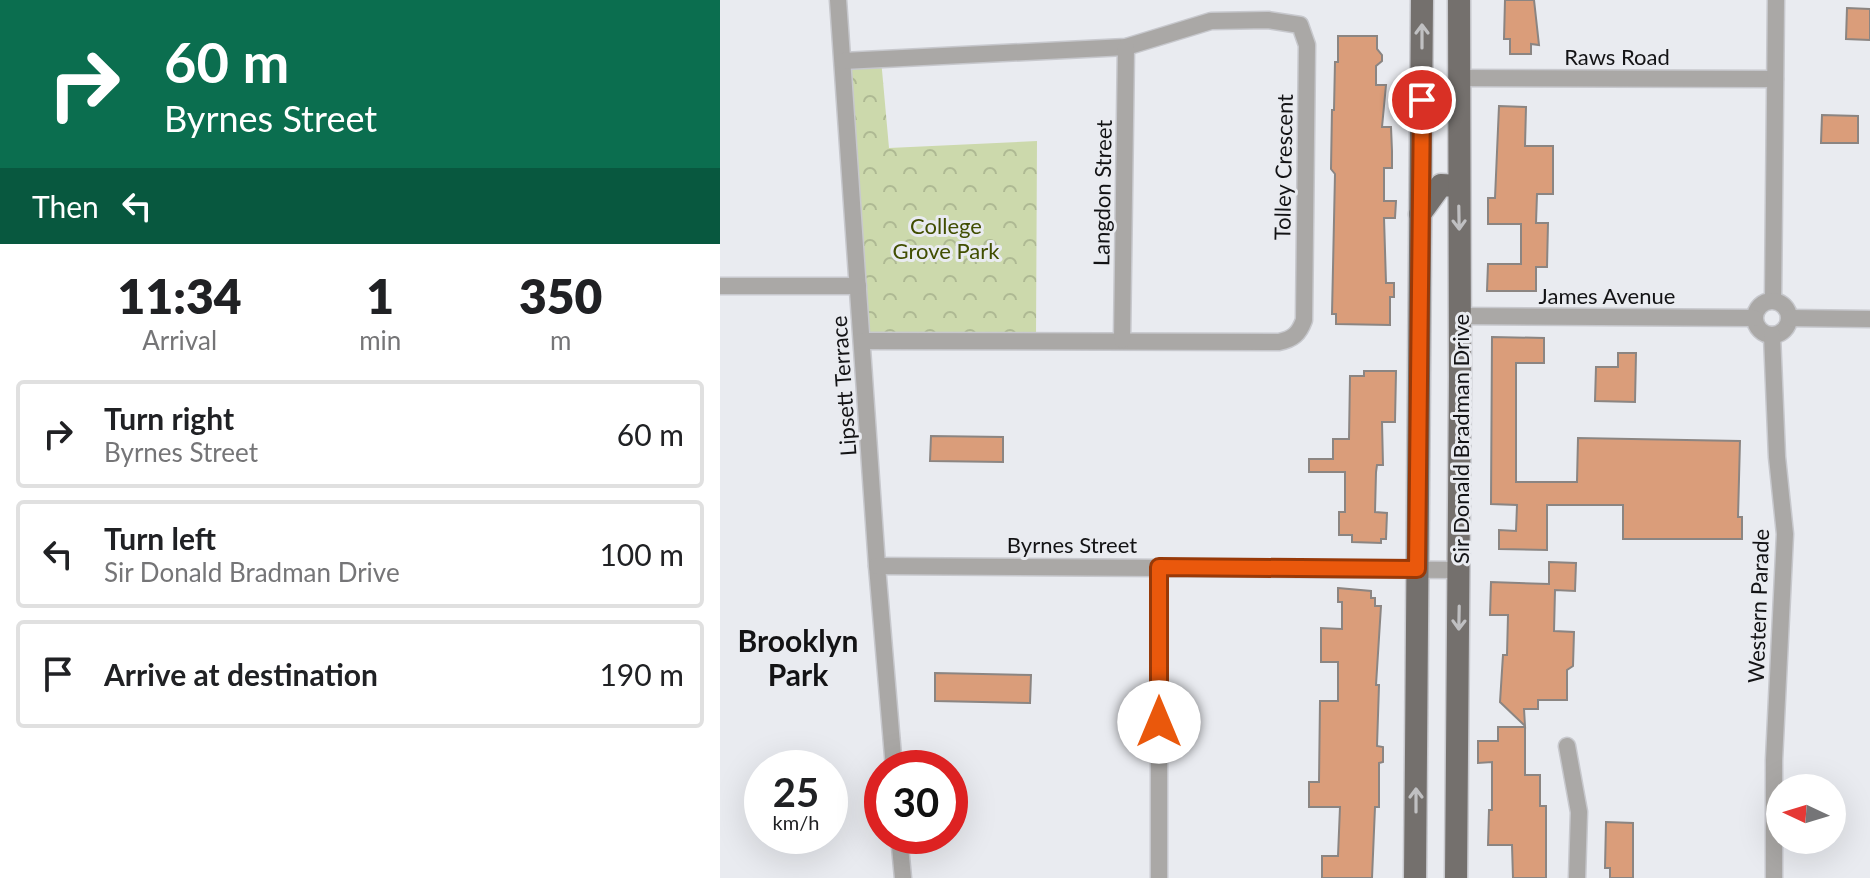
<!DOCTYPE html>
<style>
:root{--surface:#fff;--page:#f2f2f2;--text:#202124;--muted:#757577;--line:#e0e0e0}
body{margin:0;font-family:Lato,sans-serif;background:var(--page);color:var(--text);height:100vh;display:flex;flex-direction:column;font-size:30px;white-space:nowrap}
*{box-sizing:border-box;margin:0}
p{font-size:26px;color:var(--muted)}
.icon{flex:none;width:44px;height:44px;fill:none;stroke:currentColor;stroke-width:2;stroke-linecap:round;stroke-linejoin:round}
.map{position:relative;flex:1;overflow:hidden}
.panel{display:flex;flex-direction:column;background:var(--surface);width:720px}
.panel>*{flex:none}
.banner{background:#0b6e4f;color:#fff;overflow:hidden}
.needle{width:52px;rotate:274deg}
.buttons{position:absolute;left:1046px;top:774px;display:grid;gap:16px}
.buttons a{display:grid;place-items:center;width:80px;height:80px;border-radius:50%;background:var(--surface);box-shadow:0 8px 32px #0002;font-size:40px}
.speed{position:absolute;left:24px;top:750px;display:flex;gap:16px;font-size:40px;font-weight:700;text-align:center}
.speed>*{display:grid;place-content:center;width:104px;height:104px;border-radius:50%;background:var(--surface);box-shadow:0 8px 32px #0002;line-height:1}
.speed small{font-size:20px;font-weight:400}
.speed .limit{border:12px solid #d22;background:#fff;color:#111}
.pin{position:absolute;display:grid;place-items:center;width:68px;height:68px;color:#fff;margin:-34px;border:4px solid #fff;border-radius:50%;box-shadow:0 2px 8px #0007}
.me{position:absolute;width:88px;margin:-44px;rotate:0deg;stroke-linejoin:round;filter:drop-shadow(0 0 6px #0008)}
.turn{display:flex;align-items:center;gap:28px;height:168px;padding:0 32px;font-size:36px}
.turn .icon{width:104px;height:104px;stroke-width:2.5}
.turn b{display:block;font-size:56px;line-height:68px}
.then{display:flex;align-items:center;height:76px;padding:0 32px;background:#0003;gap:16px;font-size:30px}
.eta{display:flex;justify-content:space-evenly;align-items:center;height:136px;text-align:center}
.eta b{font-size:48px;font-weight:800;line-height:56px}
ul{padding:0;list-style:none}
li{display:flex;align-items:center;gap:24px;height:108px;margin:0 16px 12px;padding:0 16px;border:4px solid var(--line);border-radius:8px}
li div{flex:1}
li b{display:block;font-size:30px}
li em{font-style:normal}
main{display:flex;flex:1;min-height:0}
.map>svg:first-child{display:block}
.park{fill:url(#park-crowns)}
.building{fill:#da9d7a;stroke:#8b8582;stroke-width:2}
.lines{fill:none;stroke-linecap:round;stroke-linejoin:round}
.minor-casing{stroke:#c7c8cd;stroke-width:19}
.major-casing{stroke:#c7c8cd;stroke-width:25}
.minor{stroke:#aaa8a6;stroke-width:16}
.major{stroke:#74706d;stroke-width:22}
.oneway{stroke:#c0c0c2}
.route-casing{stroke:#983908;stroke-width:20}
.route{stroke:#ea580c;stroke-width:14}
.labels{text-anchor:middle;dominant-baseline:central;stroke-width:6;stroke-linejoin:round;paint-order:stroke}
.street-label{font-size:22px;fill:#131315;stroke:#e9ebf0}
.park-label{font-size:22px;fill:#414e01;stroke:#e9ebf0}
.district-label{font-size:30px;font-weight:bold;fill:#131315;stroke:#e9ebf0}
</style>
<main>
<section class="panel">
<div class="banner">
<div class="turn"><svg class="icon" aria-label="right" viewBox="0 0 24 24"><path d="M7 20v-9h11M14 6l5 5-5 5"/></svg><div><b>60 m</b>Byrnes Street</div></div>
<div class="then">Then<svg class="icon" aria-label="left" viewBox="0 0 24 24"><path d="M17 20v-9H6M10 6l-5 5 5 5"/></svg></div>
</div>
<div class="eta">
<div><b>11:34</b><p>Arrival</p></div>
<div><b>1</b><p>min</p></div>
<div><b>350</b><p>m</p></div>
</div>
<ul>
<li><svg class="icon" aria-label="right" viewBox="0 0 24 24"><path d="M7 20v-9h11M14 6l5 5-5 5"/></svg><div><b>Turn right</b><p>Byrnes Street</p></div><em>60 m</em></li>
<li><svg class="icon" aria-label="left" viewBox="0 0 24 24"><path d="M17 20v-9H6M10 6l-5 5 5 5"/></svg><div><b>Turn left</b><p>Sir Donald Bradman Drive</p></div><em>100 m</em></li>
<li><svg class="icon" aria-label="arrive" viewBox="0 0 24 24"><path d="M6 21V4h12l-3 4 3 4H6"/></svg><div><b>Arrive at destination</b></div><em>190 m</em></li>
</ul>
</section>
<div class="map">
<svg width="1150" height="878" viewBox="0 0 1150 878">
<defs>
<pattern id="park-crowns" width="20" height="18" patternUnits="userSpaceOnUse" patternTransform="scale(2)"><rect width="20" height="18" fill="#ccd9ac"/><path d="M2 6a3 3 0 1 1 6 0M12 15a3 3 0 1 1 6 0" fill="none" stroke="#aeb993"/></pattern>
</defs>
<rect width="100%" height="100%" fill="#e9ebf0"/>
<polygon class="park" points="161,59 169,148 317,141 316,340 143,341 123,61"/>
<g class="building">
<polygon points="785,0 814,0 819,45 811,44 811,54 790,54 790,39 784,39"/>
<polygon points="1127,8 1150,9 1150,40 1126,39"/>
<polygon points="618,36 657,36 657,49 662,55 662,61 656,66 656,85 666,85 662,127 671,127 672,151 672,168 664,168 664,201 676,201 675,218 664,218 666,283 674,283 674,297 670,297 670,325 616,324 616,314 612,314 615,174 611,169 612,110 614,110 615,62 618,62"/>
<polygon points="779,106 806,107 805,146 833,146 833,194 817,194 816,223 828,223 827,267 816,267 816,291 767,291 768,264 801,264 801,224 768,224 768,198 775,198"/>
<polygon points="1102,115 1138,116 1138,143 1101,143"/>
<polygon points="772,337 824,338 824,363 796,363 796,482 857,482 858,438 1020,441 1018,517 1022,517 1022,539 903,539 903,505 827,505 827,550 779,549 779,530 796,531 797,505 771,504"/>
<polygon points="898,353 916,353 915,402 875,401 876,367 898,367"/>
<polygon points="644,371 676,371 675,422 662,422 663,465 657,465 656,472 655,512 667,513 666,539 661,539 661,543 632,542 632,535 619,535 619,512 625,512 625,472 589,472 589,459 613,459 613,439 629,439 630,376 644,376"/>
<polygon points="211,436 283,437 283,462 210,461"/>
<polygon points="829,562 856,563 855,591 835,590 834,631 854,632 853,666 847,670 847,700 818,700 818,709 804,709 805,726 780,702 783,655 787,655 788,615 770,615 771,582 829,584"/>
<polygon points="618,588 651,591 651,598 655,598 655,606 661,606 656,685 659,685 657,746 663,747 663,762 659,763 659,807 655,807 652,878 602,878 602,856 618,856 620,807 589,807 589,782 599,782 600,701 618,701 618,662 601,662 601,628 622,629 622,602 618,602"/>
<polygon points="215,673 311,675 310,703 215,701"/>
<polygon points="778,727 805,727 805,775 820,775 820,806 826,806 826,878 793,878 792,845 768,845 769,810 772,810 772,762 758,763 758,741 778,741"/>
<polygon points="886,822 913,823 913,878 890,878 890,868 885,868"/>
</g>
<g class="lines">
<defs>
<g id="minor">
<polyline points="118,0 157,566 174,768"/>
<path d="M 123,61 L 406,47 L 491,21 L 548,20 L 580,25 L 587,45 L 584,320 C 579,334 573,339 559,342 L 143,341"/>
<polyline points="738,78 1055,79"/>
<polyline points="0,286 138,286"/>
<polyline points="1053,300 1056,0"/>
<circle cx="1052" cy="318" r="17"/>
<polyline points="740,316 1034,318"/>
<polyline points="1069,318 1150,319"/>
<polyline points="1052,335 1057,457 1065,534 1054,760 1054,878"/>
<polyline points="402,340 406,47"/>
<polyline points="157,566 739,570"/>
<polyline points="847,746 859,812 857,878"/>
<polyline points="179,836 183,878"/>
<polyline points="439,878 439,567"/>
</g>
<g id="major">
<polyline points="700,214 721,185 739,186"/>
<polyline points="695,878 702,0"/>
<polyline points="736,878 740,377 739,0"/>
</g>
</defs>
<use href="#minor" class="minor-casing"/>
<use href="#major" class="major-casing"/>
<use href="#minor" class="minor"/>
<use href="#major" class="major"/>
</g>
<defs><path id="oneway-shaft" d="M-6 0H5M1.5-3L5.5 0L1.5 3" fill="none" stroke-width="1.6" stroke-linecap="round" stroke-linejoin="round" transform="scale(2)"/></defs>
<g class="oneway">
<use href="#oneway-shaft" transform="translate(702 36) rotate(-90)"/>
<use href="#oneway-shaft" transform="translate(739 218) rotate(89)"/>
<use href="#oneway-shaft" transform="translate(739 618) rotate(91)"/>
<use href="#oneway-shaft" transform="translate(696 800) rotate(-90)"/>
</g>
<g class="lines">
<defs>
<polyline id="route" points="439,722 439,567 697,569 702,100"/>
</defs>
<use href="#route" class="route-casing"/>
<use href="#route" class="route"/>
</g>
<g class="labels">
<g class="street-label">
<text x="897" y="56">Raws Road</text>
<text transform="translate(563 167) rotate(-89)">Tolley Crescent</text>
<text transform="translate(382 193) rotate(-89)">Langdon Street</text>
<text x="887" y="295">James Avenue</text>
<text transform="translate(123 386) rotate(-94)">Lipsett Terrace</text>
<text transform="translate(740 439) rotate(-90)">Sir Donald Bradman Drive</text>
<text x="352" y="544">Byrnes Street</text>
<text transform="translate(1038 606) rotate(-88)">Western Parade</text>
</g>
<g class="park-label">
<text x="226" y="225">College<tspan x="226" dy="25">Grove Park</tspan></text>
</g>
<g class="district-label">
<text x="78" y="640">Brooklyn<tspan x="78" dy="34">Park</tspan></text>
</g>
</g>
</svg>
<div class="buttons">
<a><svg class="needle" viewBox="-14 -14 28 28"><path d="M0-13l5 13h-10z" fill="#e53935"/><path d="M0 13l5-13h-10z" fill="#757577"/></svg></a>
</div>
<div class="speed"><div>25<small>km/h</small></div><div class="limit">30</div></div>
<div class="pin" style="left:702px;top:100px;background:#d93025"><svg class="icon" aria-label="arrive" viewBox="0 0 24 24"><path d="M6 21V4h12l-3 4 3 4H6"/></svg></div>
<svg class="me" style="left:439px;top:722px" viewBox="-20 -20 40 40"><circle r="19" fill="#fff"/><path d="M0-13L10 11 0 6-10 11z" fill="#ea580c"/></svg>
</div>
</main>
